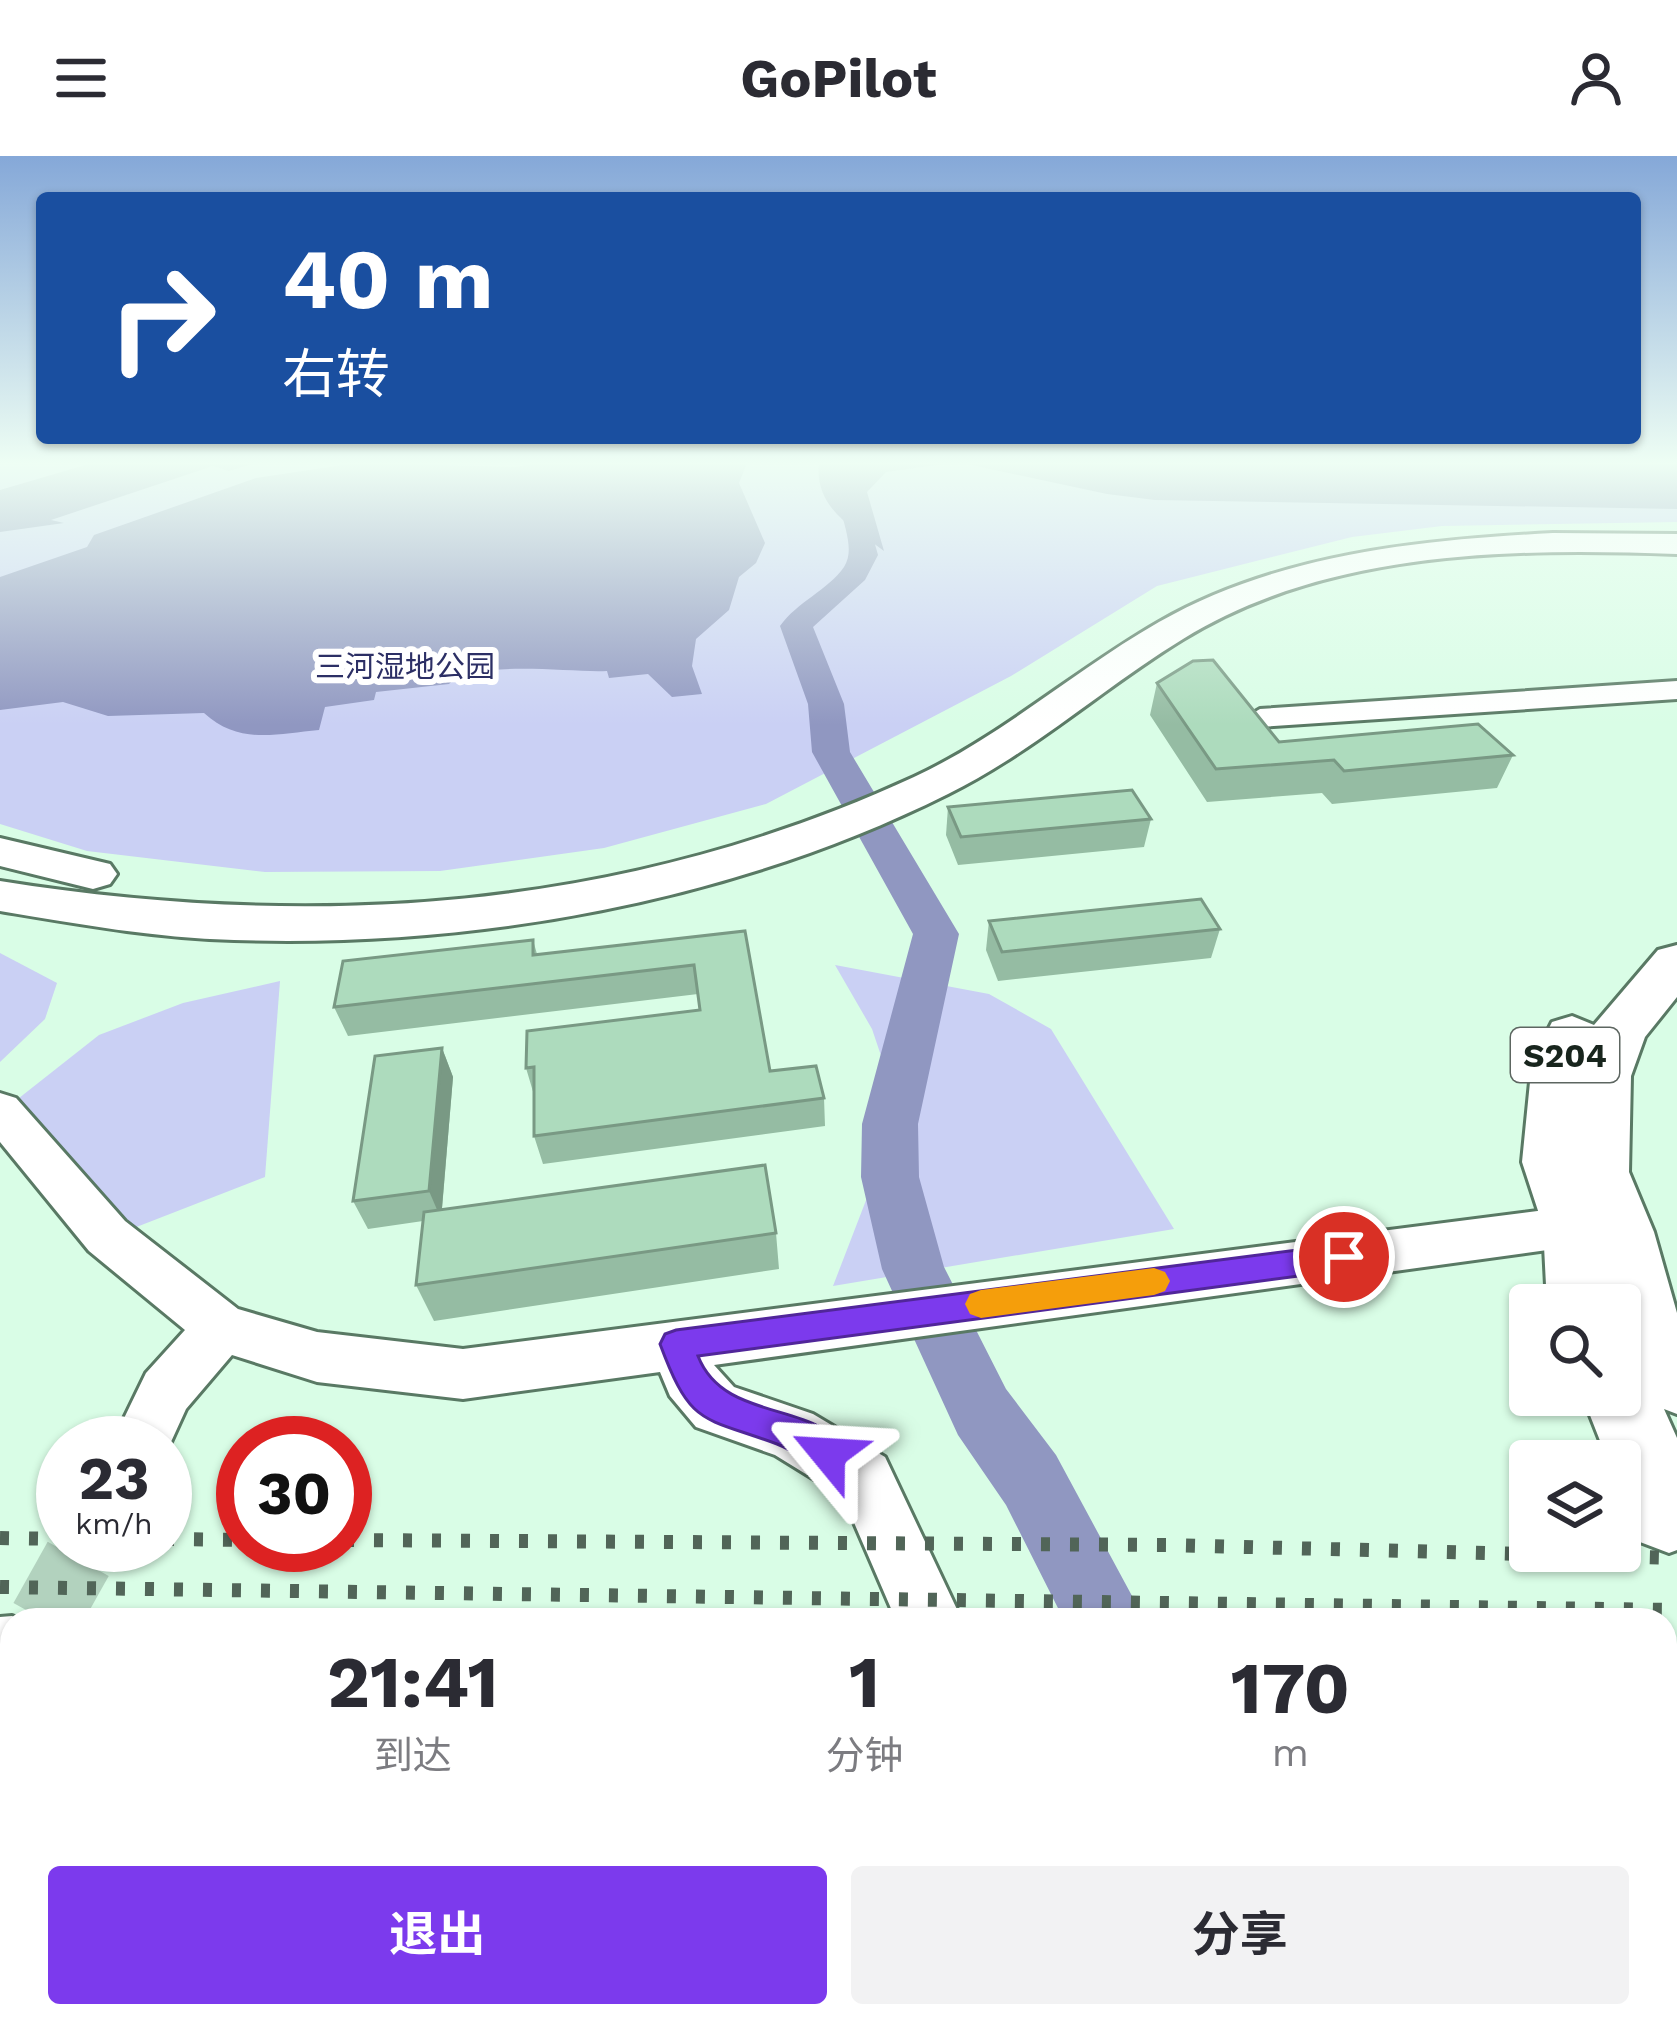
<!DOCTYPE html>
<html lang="zh">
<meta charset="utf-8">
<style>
:root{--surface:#fff;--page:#f2f2f3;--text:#2b2b33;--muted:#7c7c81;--accent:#7c3aed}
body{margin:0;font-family:"Work Sans","Noto Sans SC",sans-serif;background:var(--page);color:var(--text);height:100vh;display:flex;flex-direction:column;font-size:45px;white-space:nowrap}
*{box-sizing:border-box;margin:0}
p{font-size:39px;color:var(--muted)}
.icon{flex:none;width:66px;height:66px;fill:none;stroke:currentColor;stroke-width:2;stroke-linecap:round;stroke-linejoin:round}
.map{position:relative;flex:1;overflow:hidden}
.side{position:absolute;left:0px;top:1452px;width:1677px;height:420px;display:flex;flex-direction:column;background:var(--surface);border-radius:36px 36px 0 0;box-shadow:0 3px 9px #0004}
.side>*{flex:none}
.banner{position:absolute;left:36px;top:36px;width:1605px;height:252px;border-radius:12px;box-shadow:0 3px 9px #0004;background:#1a4fa0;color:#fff;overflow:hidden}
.tools{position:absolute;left:1509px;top:1128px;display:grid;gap:24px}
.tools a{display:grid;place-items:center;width:132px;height:132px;border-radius:12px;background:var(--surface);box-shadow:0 3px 9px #0004;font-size:60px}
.speed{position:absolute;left:36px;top:1260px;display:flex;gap:24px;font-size:60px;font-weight:700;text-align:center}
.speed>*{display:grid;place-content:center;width:156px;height:156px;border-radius:50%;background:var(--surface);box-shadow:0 3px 9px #0004;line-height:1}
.speed small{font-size:30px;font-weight:400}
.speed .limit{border:18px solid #d22;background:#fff;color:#111}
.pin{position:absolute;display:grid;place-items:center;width:102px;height:102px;color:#fff;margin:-51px;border:6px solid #fff;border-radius:50%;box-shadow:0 3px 12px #0007}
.me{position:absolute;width:132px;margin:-66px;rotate:297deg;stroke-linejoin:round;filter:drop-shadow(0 0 9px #0008)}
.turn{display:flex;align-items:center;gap:42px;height:252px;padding:0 48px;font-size:54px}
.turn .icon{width:156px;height:156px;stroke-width:2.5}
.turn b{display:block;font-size:84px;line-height:102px}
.eta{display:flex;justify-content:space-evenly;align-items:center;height:204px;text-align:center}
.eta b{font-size:72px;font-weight:700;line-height:84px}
.cta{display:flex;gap:24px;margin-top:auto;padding:24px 48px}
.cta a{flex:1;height:138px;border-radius:12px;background:var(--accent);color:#fff;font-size:48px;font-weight:700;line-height:138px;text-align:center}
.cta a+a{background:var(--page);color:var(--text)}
header{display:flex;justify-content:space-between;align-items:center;height:156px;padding:0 48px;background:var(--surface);font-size:54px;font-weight:700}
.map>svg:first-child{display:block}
.green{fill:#cad0f4}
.water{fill:#9097c1}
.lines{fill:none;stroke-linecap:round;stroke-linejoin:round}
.river{fill:#9097c1;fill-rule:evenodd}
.minor-tunnel{stroke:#b2d2be;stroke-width:70;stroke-dasharray:70 36;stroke-linecap:butt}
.minor-casing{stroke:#597964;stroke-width:6}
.major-casing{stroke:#597964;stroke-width:6}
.minor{fill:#fff;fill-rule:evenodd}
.major{fill:#fff;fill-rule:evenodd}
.rail{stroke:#516558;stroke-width:14;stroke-dasharray:9 20;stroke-linecap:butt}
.wall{fill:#95bca3}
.shaded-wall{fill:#799984}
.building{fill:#addbbd;stroke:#799984;stroke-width:3}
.route{fill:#7c3aed;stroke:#51269a;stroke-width:3}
.slow{fill:#f59e0b}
.labels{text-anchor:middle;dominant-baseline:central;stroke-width:12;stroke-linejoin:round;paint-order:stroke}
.far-park-label{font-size:30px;fill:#2c2f65;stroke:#fff}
.shield{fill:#fff;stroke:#5d6661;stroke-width:3}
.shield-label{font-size:33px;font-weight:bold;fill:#18251d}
</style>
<header><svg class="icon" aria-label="menu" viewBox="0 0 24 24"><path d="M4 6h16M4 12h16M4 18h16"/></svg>GoPilot<svg class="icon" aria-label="person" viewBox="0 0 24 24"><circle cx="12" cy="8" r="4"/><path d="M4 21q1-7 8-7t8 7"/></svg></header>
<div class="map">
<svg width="1677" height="1872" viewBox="0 0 1677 1872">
<rect width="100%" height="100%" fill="#d9fde6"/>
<g class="green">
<polygon points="0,307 1677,307 1677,366 1442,370 1352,381 1157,430 1011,520 766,648 604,692 440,715 265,716 87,695 0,668"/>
<polygon points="0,797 57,827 45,863 0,906"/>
<polygon points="835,809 989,838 1051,873 1174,1073 833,1130 900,956 872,873"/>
<polygon points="280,825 265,1021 121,1077 14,946 99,879 183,847"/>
</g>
<g class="water">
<polygon points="92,307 256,307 229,315 213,310 51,364 64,367 0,376 0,334"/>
<path d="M 356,307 L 515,311 L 540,307 L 747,307 L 739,327 L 765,387 L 756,407 L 739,421 L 729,454 L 696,483 L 692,510 L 702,538 L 672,541 L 648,518 L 609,522 L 607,515 C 570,517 475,503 449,528 L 376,536 L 374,544 L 325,551 L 319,574 C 275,578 239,589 204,557 L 108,560 L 63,546 L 0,554 L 0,421 L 87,391 L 94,379 L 256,322 Z"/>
<path d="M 819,307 L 952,307 L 886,316 L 867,336 L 884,395 C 852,371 814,352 819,307 Z"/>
<polygon points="962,307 1677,307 1677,353 1155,344 1107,338"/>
</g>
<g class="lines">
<g class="river">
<path d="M 839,307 L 865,307 L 860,335 L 878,399 L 865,424 L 813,471 L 844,548 L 850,596 L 959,778 L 918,968 L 919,1021 L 944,1111 L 1006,1233 L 1056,1299 L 1145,1464 L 1064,1464 L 1006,1349 L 958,1279 L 882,1113 L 861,1021 L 862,968 L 913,778 L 812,596 L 808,548 L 780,470 C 797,446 828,434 844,411 C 861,385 826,343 839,307 Z"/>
<polygon points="1217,1860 1313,1860 1317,1872 1221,1872"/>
</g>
<polyline class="minor-tunnel" points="44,1464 86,1389"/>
<defs>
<g id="minor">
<polygon points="1677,525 1677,543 1260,571 1245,562 1260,553"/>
<polygon points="0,937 16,942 125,1065 238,1153 317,1176 463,1193 1576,1050 1623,1059 1630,1074 1623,1089 1605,1095 1576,1090 714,1209 734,1231 813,1258 885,1301 962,1464 896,1464 843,1341 775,1299 696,1271 670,1240 660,1216 463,1243 317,1226 232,1199 186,1253 165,1299 165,1287 112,1287 146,1217 185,1174 89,1095 0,986"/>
<polygon points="12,1460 22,1464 12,1464 12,1526 0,1527 0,1461"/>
<polygon points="0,1823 12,1823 12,1860 456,1860 461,1872 0,1872"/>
<polygon points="1001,1860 1081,1860 1079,1872 999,1872"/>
</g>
<g id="major">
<path d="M 1553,377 L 1677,378 L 1677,398 C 1513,392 1327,394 1183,483 C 1103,532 1033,596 948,638 C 732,746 475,792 234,784 C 155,782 78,768 0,755 L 0,725 C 314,775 621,756 914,621 C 1002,580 1075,514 1159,466 C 1278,398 1419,384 1553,377 Z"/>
<polygon points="0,682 110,708 117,718 110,728 93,733 0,710"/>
<polygon points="1677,789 1677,841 1645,881 1631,920 1629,1016 1654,1076 1677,1157 1677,1258 1664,1253 1677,1282 1677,1394 1669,1397 1640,1386 1620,1336 1620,1305 1608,1305 1582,1239 1620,1239 1620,1204 1628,1208 1620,1192 1620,1149 1547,1149 1543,1070 1522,1006 1532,906 1552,866 1572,860 1594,869 1658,794"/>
<polygon points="0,1590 12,1590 12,1780 0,1781"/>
<rect x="1665" y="1590" width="12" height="96"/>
<polygon points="1665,1695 1677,1696 1677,1798 1665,1797"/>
</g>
</defs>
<use href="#minor" class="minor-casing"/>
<use href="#major" class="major-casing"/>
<use href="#minor" class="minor"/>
<use href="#major" class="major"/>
<g class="rail">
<polyline points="0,1382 63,1383"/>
<polyline points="165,1383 243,1384"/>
<polyline points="345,1384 1170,1389 1677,1402"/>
<polyline points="0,1431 1677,1454"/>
</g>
</g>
<g class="wall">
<polygon points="1157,527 1279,586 1513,599 1497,632 1332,648 1322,637 1207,646 1150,559"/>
<polygon points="948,651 1151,663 1144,691 958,709 946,679"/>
<polygon points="989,765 1220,773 1211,802 998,825 986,794"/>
<polygon points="745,775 770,915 824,942 825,970 543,1008 534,980 534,939 526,912 700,854 698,838 348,880 334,851 533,784 537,798"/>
<polygon points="442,892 453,921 442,1053 776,1077 779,1113 434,1165 416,1129 423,1065 368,1073 353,1045"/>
</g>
<polygon class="shaded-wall" points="442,892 453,921 441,1063 429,1035"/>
<g class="building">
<polygon points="1213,504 1279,586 1478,568 1513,599 1344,615 1334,604 1216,613 1157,527 1193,505"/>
<polygon points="1132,634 1151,663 961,681 948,651"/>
<polygon points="1201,743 1220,773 1002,796 989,765"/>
<polygon points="745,775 770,915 816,910 824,942 534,980 534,911 526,912 527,875 700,854 694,809 334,851 343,805 533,784 533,799"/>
<polygon points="442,892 429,1035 353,1045 375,900"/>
<polygon points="765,1009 776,1077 416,1129 424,1056"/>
</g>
<linearGradient id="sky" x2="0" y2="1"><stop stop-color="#85a8d8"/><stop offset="0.54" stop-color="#eefef4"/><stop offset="1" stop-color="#eefef4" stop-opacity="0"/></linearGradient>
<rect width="1677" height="569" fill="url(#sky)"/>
<path class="route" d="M 1344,1088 L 1355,1092 L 1360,1101 L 1355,1110 L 1344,1114 L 698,1200 C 725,1269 822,1243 846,1298 L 841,1310 L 828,1315 C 810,1308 795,1295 777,1288 C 701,1260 691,1271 660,1188 L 665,1178 L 676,1174 Z"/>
<polygon class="slow" points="1154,1112 1165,1116 1170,1125 1165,1135 1154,1139 981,1162 970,1158 965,1148 970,1138 981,1134"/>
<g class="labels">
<g class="far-park-label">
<text x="405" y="510">三河湿地公园</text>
</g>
<rect class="shield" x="1511" y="872" width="108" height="54" rx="9"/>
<g class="shield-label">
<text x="1565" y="899">S204</text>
</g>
</g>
</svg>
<div class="tools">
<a><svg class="icon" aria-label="search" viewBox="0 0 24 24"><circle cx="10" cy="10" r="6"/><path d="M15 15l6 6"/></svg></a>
<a><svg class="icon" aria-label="layers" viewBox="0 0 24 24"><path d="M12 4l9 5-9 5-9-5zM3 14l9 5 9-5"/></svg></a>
</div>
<div class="speed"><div>23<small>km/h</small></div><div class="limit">30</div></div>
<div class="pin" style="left:1344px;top:1101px;background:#d93025"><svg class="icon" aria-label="arrive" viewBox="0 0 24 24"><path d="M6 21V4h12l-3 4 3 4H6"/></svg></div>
<svg class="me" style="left:828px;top:1298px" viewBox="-20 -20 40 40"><path d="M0-17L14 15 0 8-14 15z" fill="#7c3aed" stroke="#fff" stroke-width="4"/></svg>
<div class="banner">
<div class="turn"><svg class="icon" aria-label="right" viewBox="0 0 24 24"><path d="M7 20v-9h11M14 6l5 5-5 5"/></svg><div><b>40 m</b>右转</div></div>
</div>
<section class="side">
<div class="eta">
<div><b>21:41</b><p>到达</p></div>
<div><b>1</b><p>分钟</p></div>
<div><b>170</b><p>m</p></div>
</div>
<div class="cta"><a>退出</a><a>分享</a></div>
</section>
</div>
